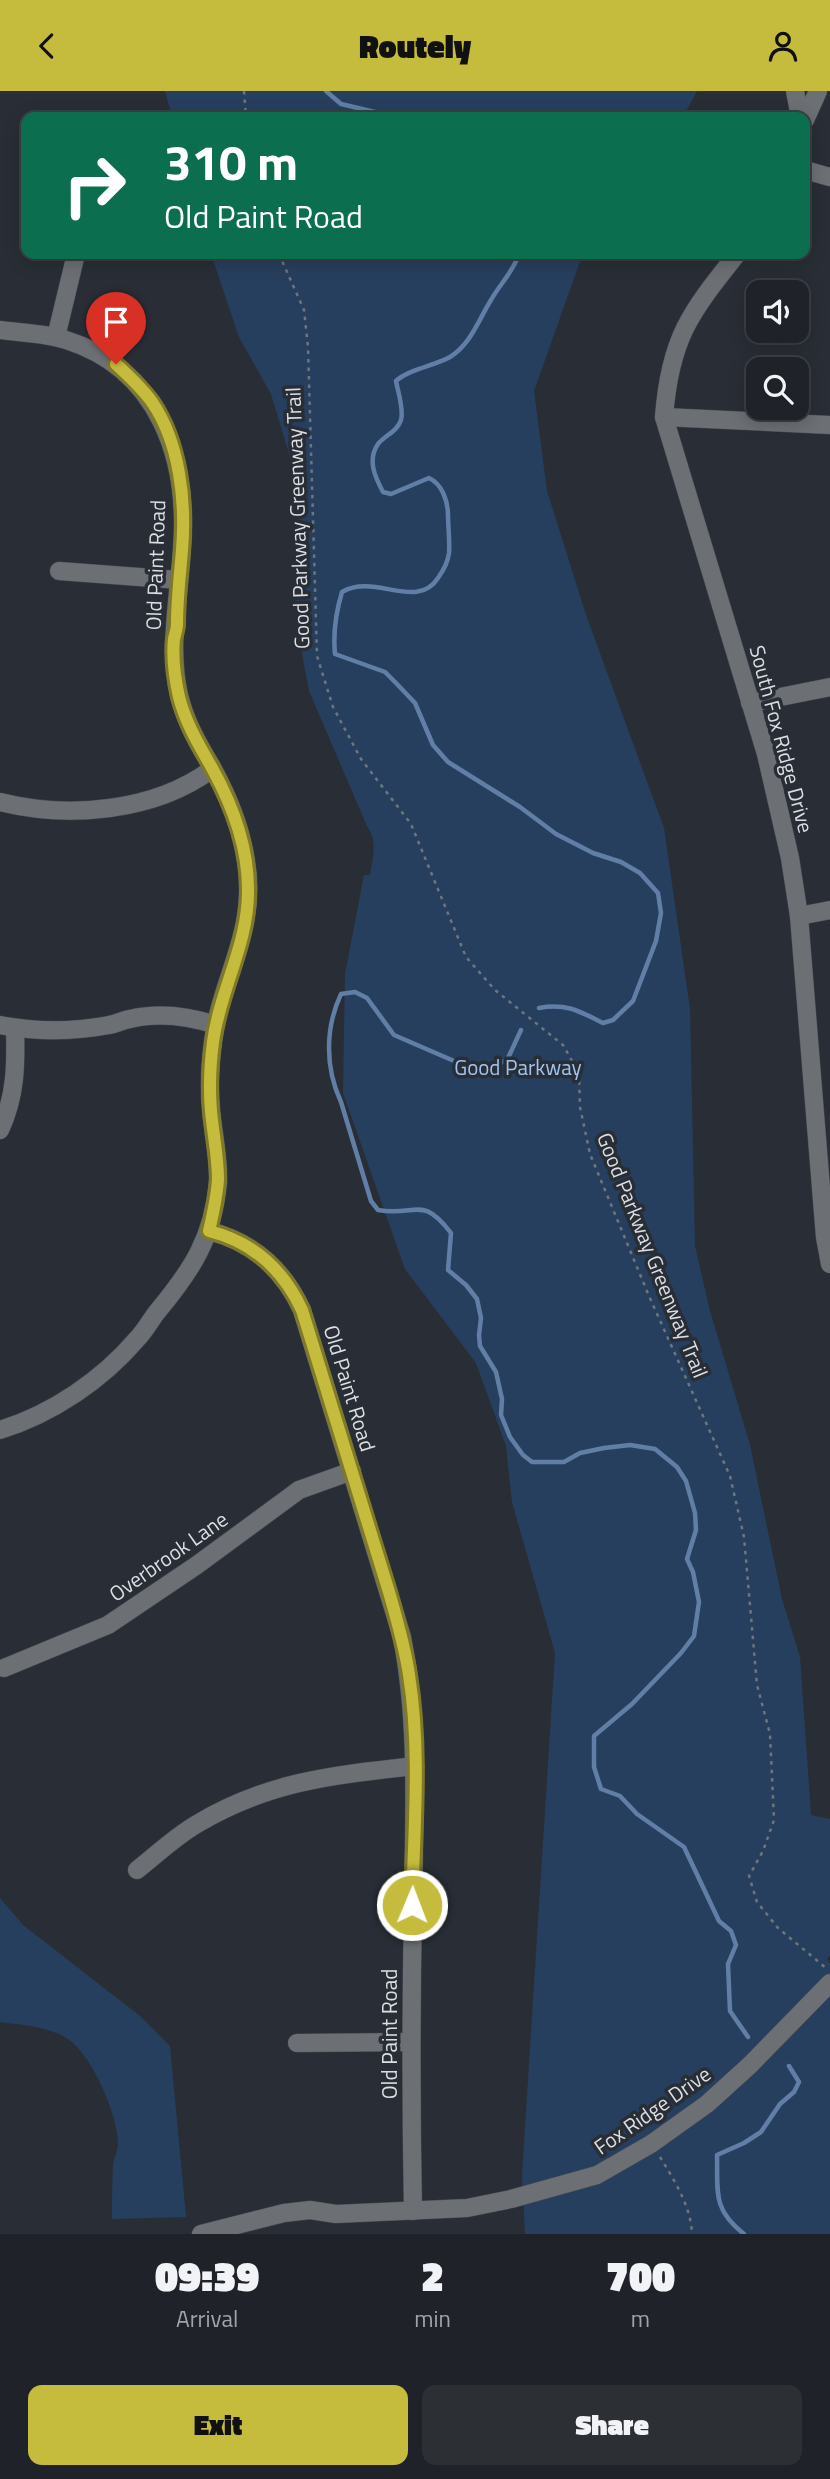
<!DOCTYPE html>
<style>
:root{--surface:#1f2228;--page:#2c2f34;--text:#f1f3f6;--muted:#a1a4a8;--line:#3c3f45;--accent:#c5bc3d}
body{margin:0;font-family:"Titillium Web",sans-serif;background:var(--page);color:var(--text);height:100vh;display:flex;flex-direction:column;font-size:26px;white-space:nowrap}
*{box-sizing:border-box;margin:0}
p{font-size:23px;color:var(--muted)}
.icon{flex:none;width:38px;height:38px;fill:none;stroke:currentColor;stroke-width:2;stroke-linecap:round;stroke-linejoin:round}
.map{position:relative;height:2143px;overflow:hidden}
.panel{display:flex;flex-direction:column;background:var(--surface);flex:1}
.panel>*{flex:none}
.guide{position:absolute;left:21px;top:21px;width:789px;height:147px;border-radius:14px;box-shadow:0 4px 18px #0003,0 0 0 2px var(--line);background:#0b6e4f;color:#fff;overflow:hidden}
.controls{position:absolute;left:746px;top:189px;display:grid;gap:14px}
.controls a{display:grid;place-items:center;width:63px;height:63px;border-radius:14px;background:var(--surface);box-shadow:0 4px 18px #0003,0 0 0 2px var(--line);font-size:35px}
.pin{position:absolute;display:grid;place-items:center;width:60px;height:60px;color:#fff;margin:-72px -30px;border-radius:50% 50% 50% 0;rotate:-45deg;box-shadow:0 0 7px #0007}
.pin .icon{rotate:45deg}
.me{position:absolute;width:77px;margin:-38px;rotate:1deg;stroke-linejoin:round;filter:drop-shadow(0 0 5px #0008)}
.turn{display:flex;align-items:center;gap:24px;height:147px;padding:0 28px;font-size:32px}
.turn .icon{width:91px;height:91px;stroke-width:2.5}
.turn b{display:block;font-size:49px;line-height:60px}
.eta{display:flex;justify-content:space-evenly;align-items:center;height:119px;text-align:center}
.eta b{font-size:42px;font-weight:800;line-height:49px}
.action{display:flex;gap:14px;margin-top:auto;padding:14px 28px}
.action a{flex:1;height:80px;border-radius:14px;background:var(--accent);color:#111;font-size:28px;font-weight:800;line-height:80px;text-align:center}
.action a+a{background:var(--page);color:var(--text)}
header{display:flex;justify-content:space-between;align-items:center;height:91px;padding:0 28px;background:var(--accent);color:#111;font-size:32px;font-weight:800}
.map>svg:first-child{display:block}
.green{fill:#273f5e}
.lines{fill:none;stroke-linecap:round;stroke-linejoin:round}
.stream{stroke:#617fa6;stroke-width:4.5}
.minor-casing{stroke:#454a52;stroke-width:19}
.path{stroke:#70757b;stroke-width:2.5;stroke-dasharray:3.5 5;stroke-linecap:butt}
.minor{stroke:#6c6f73;stroke-width:18}
.route-casing{stroke:#807a28;stroke-width:18}
.route{stroke:#c5bc3d;stroke-width:12}
.labels{text-anchor:middle;dominant-baseline:central;stroke-width:7;stroke-linejoin:round;paint-order:stroke}
.street-label{font-size:21px;fill:#dbdfe3;stroke:#292e36}
.park-label{font-size:21px;fill:#9fc4f4;stroke:#292e36}
</style>
<header><svg class="icon" aria-label="back" viewBox="0 0 24 24"><path d="M15 5l-7 7 7 7"/></svg>Routely<svg class="icon" aria-label="person" viewBox="0 0 24 24"><circle cx="12" cy="8" r="4"/><path d="M4 21q1-7 8-7t8 7"/></svg></header>
<div class="map">
<svg width="830" height="2143" viewBox="0 0 830 2143">
<rect width="100%" height="100%" fill="#292e36"/>
<g class="green">
<polygon points="165,0 697,0 683,26 172,26"/>
<path d="M 211,163 L 587,163 L 579,173 L 534,300 L 547,400 L 586,524 L 664,737 L 690,918 L 695,1155 L 710,1220 L 750,1354 L 782,1508 L 800,1566 L 811,1724 L 830,1728 L 830,1864 L 827,1868 L 830,1871 L 830,2143 L 525,2143 L 522,2084 L 555,1562 L 512,1411 L 506,1355 L 476,1272 L 405,1178 L 343,1002 L 345,883 L 364,784 L 370,784 C 373,766 378,751 367,735 L 309,600 L 296,531 L 290,366 L 271,303 L 239,246 Z"/>
<path d="M 0,1807 L 23,1834 L 140,1925 L 170,1955 L 186,2126 L 112,2128 C 112,2111 112,2092 113,2074 C 114,2067 118,2060 118,2053 C 118,2024 92,1964 68,1948 C 48,1935 22,1934 0,1931 Z"/>
</g>
<g class="lines">
<g class="stream">
<polyline points="326,0 341,13 396,26"/>
<path d="M 519,163 C 513,181 500,193 491,209 C 479,228 471,253 450,266 C 434,275 409,278 396,290 C 398,301 404,318 401,329 C 397,341 385,344 378,353 C 367,369 375,386 383,401 L 391,403 L 429,387 C 442,393 448,410 448,424 C 448,436 450,450 449,462 C 448,471 443,480 438,487 C 417,520 375,482 342,501 C 336,521 333,543 335,563 L 385,581 L 396,592 L 415,612 L 433,654 L 448,671 L 520,716 L 556,743 L 593,762 L 621,771 L 640,782 L 658,802 L 661,822 L 656,850 L 633,910 L 613,929 L 603,932 C 579,920 566,912 539,917"/>
<path d="M 521,939 L 508,967 L 495,976 L 461,973 L 394,944 L 367,907 L 355,901 L 341,903 C 325,937 325,977 341,1011 L 371,1110 L 378,1119 C 417,1126 421,1103 451,1142 L 448,1179 L 466,1194 L 477,1208 L 481,1227 L 479,1244 L 480,1255 L 496,1281 L 502,1308 L 501,1324 L 510,1346 L 523,1364 L 532,1371 L 564,1371 L 580,1362 L 604,1357 L 630,1354 L 655,1358 L 677,1376 L 686,1390 L 695,1422 L 696,1439 L 687,1468 L 693,1481 L 699,1511 L 694,1545 L 681,1562 L 632,1613 L 594,1645 L 594,1676 L 601,1698 L 620,1705 L 637,1723 L 684,1756 L 719,1830 L 731,1840 L 736,1854 L 728,1873 L 730,1920 L 748,1946"/>
<path d="M 744,2143 C 712,2118 718,2101 717,2064 L 744,2052 L 761,2041 L 780,2013 L 794,2001 L 799,1991 L 789,1975"/>
</g>
<defs>
<g id="minor">
<polyline points="795,0 800,26"/>
<polyline points="805,29 818,0"/>
<polyline points="805,79 830,86"/>
<path d="M 737,163 C 690,222 670,247 664,326 L 766,663 L 790,767 L 799,825 L 825,1146 L 830,1173"/>
<path d="M 0,239 C 21,242 45,242 66,249 C 159,278 189,368 182,458 C 179,506 168,555 179,604 C 185,630 198,653 212,676 C 228,705 241,736 246,770 C 258,840 221,886 213,951 C 210,973 209,996 211,1018 C 213,1043 219,1066 218,1091 C 213,1147 192,1179 157,1221 C 150,1230 145,1240 137,1248 C 102,1289 52,1323 0,1339"/>
<polyline points="56,246 76,163"/>
<polyline points="664,326 830,334"/>
<polyline points="59,480 179,489"/>
<polyline points="750,612 830,596"/>
<path d="M 0,711 C 68,728 154,721 212,678"/>
<polyline points="799,825 830,819"/>
<path d="M 0,934 C 36,941 73,941 109,934 C 116,933 123,929 130,928 C 159,921 188,925 216,934"/>
<path d="M 0,1039 C 16,1005 16,973 15,937"/>
<path d="M 209,1140 C 253,1151 283,1178 302,1219 L 402,1546 C 419,1635 414,1725 413,1816 C 411,1918 411,2019 413,2120"/>
<polyline points="4,1577 108,1534 197,1474 299,1399 352,1380"/>
<path d="M 137,1779 C 156,1764 176,1745 197,1733 C 269,1690 334,1684 415,1675"/>
<polyline points="297,1952 410,1951"/>
<polyline points="201,2143 284,2122 310,2119 336,2123 467,2117 511,2108 597,2084 651,2053 707,2013 750,1974 830,1892"/>
</g>
</defs>
<use href="#minor" class="minor-casing"/>
<g class="path">
<polyline points="244,0 246,26"/>
<polyline points="279,163 304,219 308,256 317,565 333,616 361,668 411,733 466,866 495,899 563,954 579,982 580,1016 590,1063 649,1205 730,1385 744,1446 757,1594 770,1643 774,1729 763,1760 749,1785 757,1811 778,1837 826,1877"/>
<path d="M 660,2066 C 674,2089 691,2115 692,2143"/>
</g>
<use href="#minor" class="minor"/>
</g>
<g class="lines">
<defs>
<path id="route" d="M 116,273 C 129,285 142,297 152,311 C 180,352 186,411 182,459 C 180,484 177,508 177,533 C 177,538 175,543 174,548 C 172,567 175,588 179,606 C 186,633 199,654 212,677 C 233,715 248,755 248,798 C 249,852 220,898 213,951 C 210,974 209,997 211,1020 C 213,1043 218,1065 218,1088 C 217,1106 213,1123 209,1140 C 253,1151 283,1178 302,1219 L 389,1501 C 397,1529 405,1556 409,1584 C 421,1659 414,1738 412,1814"/>
</defs>
<use href="#route" class="route-casing"/>
<use href="#route" class="route"/>
</g>
<g class="labels">
<g class="street-label">
<text transform="translate(297 427) rotate(-92)">Good Parkway Greenway Trail</text>
<text transform="translate(155 474) rotate(-88)">Old Paint Road</text>
<text transform="translate(782 648) rotate(75)">South Fox Ridge Drive</text>
<text transform="translate(653 1164) rotate(68)">Good Parkway Greenway Trail</text>
<text transform="translate(350 1297) rotate(73)">Old Paint Road</text>
<text transform="translate(168 1465) rotate(-35)">Overbrook Lane</text>
<text transform="translate(389 1943) rotate(-90)">Old Paint Road</text>
<text transform="translate(652 2019) rotate(-35)">Fox Ridge Drive</text>
</g>
<g class="park-label">
<text x="518" y="976">Good Parkway</text>
</g>
</g>
</svg>
<div class="controls">
<a><svg class="icon" aria-label="sound" viewBox="0 0 24 24"><path d="M4 9h4l5-4v14l-5-4H4zM17 9q2 3 0 6"/></svg></a>
<a><svg class="icon" aria-label="search" viewBox="0 0 24 24"><circle cx="10" cy="10" r="6"/><path d="M15 15l6 6"/></svg></a>
</div>
<div class="pin" style="left:116px;top:273px;background:#d93025"><svg class="icon" aria-label="arrive" viewBox="0 0 24 24"><path d="M6 21V4h12l-3 4 3 4H6"/></svg></div>
<svg class="me" style="left:412px;top:1814px" viewBox="-20 -20 40 40"><circle r="17" fill="#c5bc3d" stroke="#fff" stroke-width="3"/><path d="M0-11L8 9 0 5-8 9z" fill="#fff"/></svg>
<div class="guide">
<div class="turn"><svg class="icon" aria-label="right" viewBox="0 0 24 24"><path d="M7 20v-9h11M14 6l5 5-5 5"/></svg><div><b>310 m</b>Old Paint Road</div></div>
</div>
</div>
<section class="panel">
<div class="eta">
<div><b>09:39</b><p>Arrival</p></div>
<div><b>2</b><p>min</p></div>
<div><b>700</b><p>m</p></div>
</div>
<div class="action"><a>Exit</a><a>Share</a></div>
</section>
